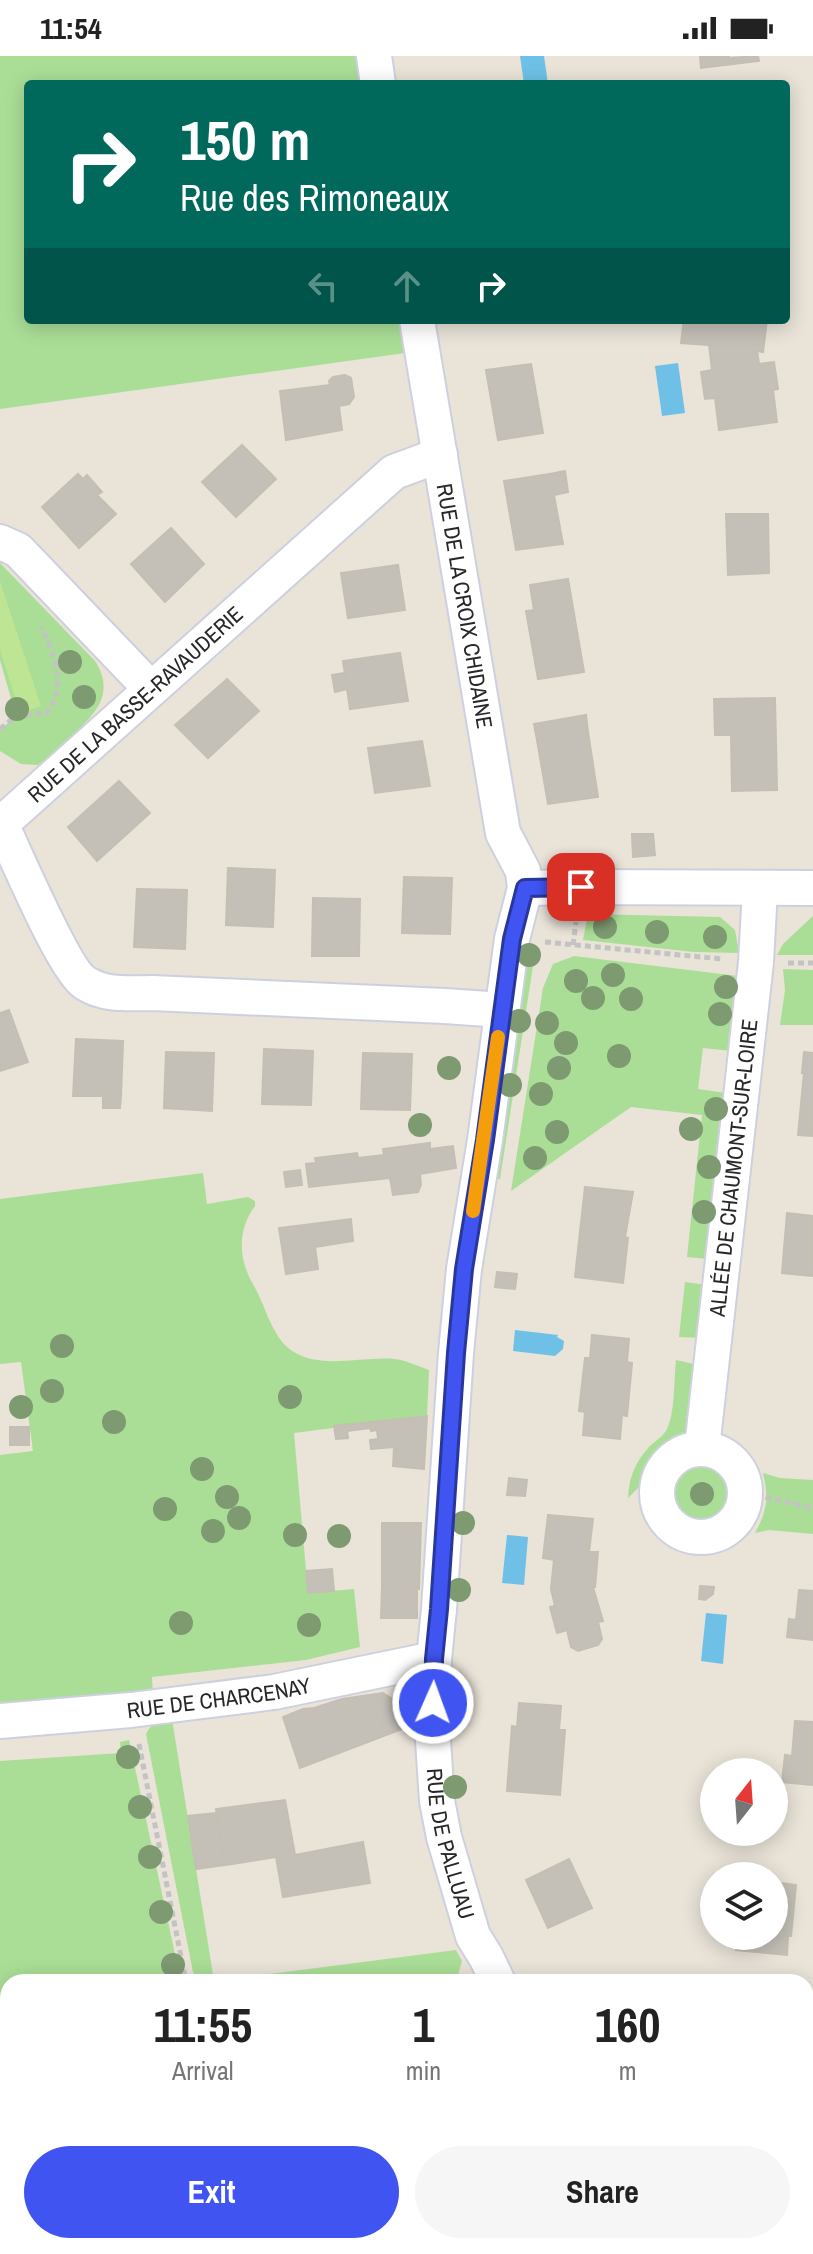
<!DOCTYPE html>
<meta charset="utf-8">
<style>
:root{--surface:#fff;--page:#f6f6f6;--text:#222;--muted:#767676;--accent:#3f54f0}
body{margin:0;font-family:"Archivo Narrow",sans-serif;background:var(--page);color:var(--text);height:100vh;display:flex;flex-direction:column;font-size:30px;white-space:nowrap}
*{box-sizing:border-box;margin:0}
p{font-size:26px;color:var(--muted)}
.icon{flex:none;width:44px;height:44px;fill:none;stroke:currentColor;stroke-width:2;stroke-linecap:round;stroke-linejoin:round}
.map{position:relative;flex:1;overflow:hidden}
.panel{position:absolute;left:0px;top:1918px;width:814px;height:280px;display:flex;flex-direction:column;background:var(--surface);border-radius:24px 24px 0 0;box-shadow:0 4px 20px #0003}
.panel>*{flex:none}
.guide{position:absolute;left:24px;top:24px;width:766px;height:244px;border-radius:8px;box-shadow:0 4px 20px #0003;background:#00695c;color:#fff;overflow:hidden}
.needle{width:52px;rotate:17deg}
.controls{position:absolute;left:700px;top:1702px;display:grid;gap:16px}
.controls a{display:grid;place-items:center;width:88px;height:88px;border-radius:50%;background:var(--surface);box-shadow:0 4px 20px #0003;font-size:40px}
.pin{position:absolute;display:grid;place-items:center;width:68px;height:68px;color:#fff;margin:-34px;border-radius:16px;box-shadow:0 4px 12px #0006}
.me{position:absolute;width:88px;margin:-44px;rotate:2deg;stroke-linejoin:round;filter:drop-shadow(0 0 6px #0008)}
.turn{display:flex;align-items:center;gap:28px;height:168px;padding:0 24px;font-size:36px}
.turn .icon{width:104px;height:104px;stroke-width:2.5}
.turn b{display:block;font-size:56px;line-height:68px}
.lanes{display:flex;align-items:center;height:76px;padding:0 24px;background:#0003;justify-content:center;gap:40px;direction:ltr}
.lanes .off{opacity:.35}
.eta{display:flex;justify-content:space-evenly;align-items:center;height:136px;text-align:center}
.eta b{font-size:48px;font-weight:700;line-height:56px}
.primary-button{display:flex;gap:16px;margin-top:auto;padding:16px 24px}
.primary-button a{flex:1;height:92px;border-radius:48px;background:var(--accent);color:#fff;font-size:32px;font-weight:700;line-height:92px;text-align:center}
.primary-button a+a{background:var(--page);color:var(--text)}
.status{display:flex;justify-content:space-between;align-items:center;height:56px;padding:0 40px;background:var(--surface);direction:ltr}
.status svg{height:22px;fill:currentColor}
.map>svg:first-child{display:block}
.green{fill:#aade97}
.pitch{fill:#bde593}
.water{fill:#6fc0e7}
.building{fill:#c4c0b8;stroke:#c4bfb3;stroke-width:2}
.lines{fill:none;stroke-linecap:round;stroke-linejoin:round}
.street-casing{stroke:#ced0df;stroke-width:38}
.path{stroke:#c3c3c3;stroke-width:5;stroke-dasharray:6 4;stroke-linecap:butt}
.street{stroke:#fff;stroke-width:34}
.tree{fill:#7e9a71}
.route-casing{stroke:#29379c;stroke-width:20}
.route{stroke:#3f54f0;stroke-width:14}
.slow{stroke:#f59e0b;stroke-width:14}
.labels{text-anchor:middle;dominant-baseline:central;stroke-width:8;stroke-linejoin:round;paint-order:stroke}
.street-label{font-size:22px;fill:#272727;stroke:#fff}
</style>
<div class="status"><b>11:54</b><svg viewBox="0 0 49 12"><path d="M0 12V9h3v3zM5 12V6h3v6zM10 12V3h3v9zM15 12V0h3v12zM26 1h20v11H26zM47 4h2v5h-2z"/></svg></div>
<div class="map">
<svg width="813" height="2198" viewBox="0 0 813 2198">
<rect width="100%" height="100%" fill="#e9e3d8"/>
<g class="green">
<polygon points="0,0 355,0 360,28 28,28 28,264 399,264 405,297 0,353"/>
<path d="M 0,507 L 95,605 C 116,638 95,658 72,680 C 61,690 51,701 38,709 L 21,708 L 0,695 L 0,674 L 16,660 L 0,604 Z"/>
<polygon points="588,858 720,861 735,874 739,897 694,896 583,884"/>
<polygon points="813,860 813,899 777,899 783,888"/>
<polygon points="526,895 535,897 500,1123 491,1122"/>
<polygon points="574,900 738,920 731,995 703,992 698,1033 726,1037 709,1203 687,1201 702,1059 631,1051 511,1135 543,932 553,908"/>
<polygon points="783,913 813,914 813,969 780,969 785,934"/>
<path d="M 203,1117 L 207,1148 L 248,1141 L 255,1145 L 255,1150 C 237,1174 238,1204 254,1230 C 265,1249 270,1274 286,1290 C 314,1316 360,1300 394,1303 C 405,1304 418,1310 429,1314 L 427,1360 L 294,1377 L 308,1537 L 354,1533 L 360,1591 L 306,1604 L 152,1621 L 153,1640 L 0,1649 L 0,1399 L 33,1395 L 21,1306 L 0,1308 L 0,1143 Z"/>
<polygon points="685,1226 706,1229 703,1282 679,1281"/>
<path d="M 676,1304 L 698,1309 L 690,1374 L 655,1399 L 641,1429 L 628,1442 C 629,1422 635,1406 649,1391 C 655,1385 663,1381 667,1373 C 675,1357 674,1323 676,1304 Z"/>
<circle cx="700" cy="1437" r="29"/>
<path d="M 763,1417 L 780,1422 L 813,1424 L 813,1478 L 769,1474 L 755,1477 C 767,1454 769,1443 763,1417 Z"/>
<path d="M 172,1663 L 214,1925 L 456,1894 L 462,1905 L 456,1926 L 198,1926 L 193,1916 L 146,1678 C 152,1666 159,1665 172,1663 Z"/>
<polygon points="129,1684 181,1926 8,1926 8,2190 623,2190 631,2198 0,2198 0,1705 121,1697 120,1686"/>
</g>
<polygon class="pitch" points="0,525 41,650 20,657 0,594"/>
<g class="water">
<polygon points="520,0 544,0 548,28 524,28"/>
<polygon points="678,307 685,357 662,360 655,310"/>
<polygon points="515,1274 558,1279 557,1281 564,1285 563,1293 555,1300 513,1295"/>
<polygon points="507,1479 528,1481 524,1529 502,1527"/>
<polygon points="706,1557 727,1559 723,1608 701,1605"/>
</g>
<g class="building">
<polygon points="700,0 729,0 729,2 758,0 759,5 701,12"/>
<polygon points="684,264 767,264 763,296 757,295 759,308 774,306 778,333 773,334 777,366 719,374 715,342 705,343 701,316 712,314 709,289 681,287"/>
<polygon points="531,308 543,377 498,384 486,314"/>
<polygon points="345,319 351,322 354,341 349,348 339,350 342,374 286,384 280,335 330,329 329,325 333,321"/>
<polygon points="242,389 276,423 236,461 202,426"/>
<polygon points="565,415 568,436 554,439 550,418"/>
<polygon points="78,418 83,423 87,419 102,436 97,439 116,458 79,492 42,451"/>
<polygon points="550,418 563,488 516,494 504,425"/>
<polygon points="726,458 768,458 769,517 728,519"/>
<polygon points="171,472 204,508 165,546 131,508"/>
<polygon points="398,509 405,554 348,562 341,517"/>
<polygon points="568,523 584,616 538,623 526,555 534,554 530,529"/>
<polygon points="400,597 408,645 350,653 343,605"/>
<polygon points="345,617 347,633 335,636 332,619"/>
<polygon points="227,623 259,655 208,702 175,669"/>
<polygon points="775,642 777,734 732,735 731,679 715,679 714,643"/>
<polygon points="586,659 588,676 537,684 534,668"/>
<polygon points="588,676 598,741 548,748 537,684"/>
<polygon points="422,685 430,730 375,737 368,692"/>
<polygon points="119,725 150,757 97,805 68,771"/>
<polygon points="632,778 653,778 655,799 633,801"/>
<polygon points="228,812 275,814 273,871 226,869"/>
<polygon points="404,821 452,822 450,878 402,877"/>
<polygon points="137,833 187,834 185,893 134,891"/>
<polygon points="313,842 360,843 359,900 312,900"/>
<polygon points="9,954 28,1006 0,1015 0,957"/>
<polygon points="76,983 123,985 121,1040 73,1040"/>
<polygon points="264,993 313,995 311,1049 262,1048"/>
<polygon points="166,996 214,997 212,1055 164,1052"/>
<polygon points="804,996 813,997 813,1080 798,1079 804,1017 802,1017"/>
<polygon points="363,997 412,998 410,1054 361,1053"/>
<polygon points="103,1040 121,1040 120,1052 103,1052"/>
<polygon points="430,1087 430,1093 453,1090 456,1112 420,1118 421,1129 418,1136 393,1139 390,1122 309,1131 306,1108 316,1107 315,1102 357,1097 358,1102 384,1099 383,1093"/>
<polygon points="300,1114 302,1129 286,1131 284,1116"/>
<polygon points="585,1131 633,1136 625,1181 628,1182 623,1227 575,1221"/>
<polygon points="787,1157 813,1160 813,1220 782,1217"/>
<polygon points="351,1163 353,1185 315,1191 318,1213 286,1218 279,1172"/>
<polygon points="497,1216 517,1218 515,1233 495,1231"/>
<polygon points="592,1279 629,1283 627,1306 632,1307 627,1360 622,1359 620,1383 583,1379 585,1356 579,1355 585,1302 590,1302"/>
<polygon points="427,1360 424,1413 393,1410 394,1391 371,1393 370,1384 378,1383 377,1374 371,1375 370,1372 347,1375 348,1382 336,1383 334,1370"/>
<rect x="10" y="1371" width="19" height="18"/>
<polygon points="509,1422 527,1424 525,1440 507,1439"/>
<polygon points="548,1459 593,1463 589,1496 598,1496 595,1531 593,1531 603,1565 598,1566 602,1583 598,1589 578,1595 571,1591 567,1574 557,1577 550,1551 555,1550 551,1533 554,1504 543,1502"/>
<polygon points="382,1467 421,1467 419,1533 382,1531"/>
<polygon points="332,1513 334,1535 308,1537 306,1515"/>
<polygon points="700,1530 714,1531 713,1538 705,1544 699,1543"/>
<polygon points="382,1531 417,1532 417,1562 381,1562"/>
<polygon points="799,1534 813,1535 813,1584 787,1581 789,1563 796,1564"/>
<polygon points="383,1637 397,1646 406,1659 407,1671 300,1712 283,1661 303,1653 314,1652 342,1643"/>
<polygon points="519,1647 561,1650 559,1674 565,1674 560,1739 507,1735 512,1670 517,1671"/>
<polygon points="795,1665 813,1666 813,1729 782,1726 785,1699 792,1700"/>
<polygon points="285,1744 295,1799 363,1786 370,1827 283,1841 276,1801 225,1809 216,1753"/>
<polygon points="216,1757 225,1809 196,1813 188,1760"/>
<polygon points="569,1803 592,1852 548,1872 526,1824"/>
<polygon points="774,1826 796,1829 791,1880 788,1880 787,1899 736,1894 737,1880 774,1880"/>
<polygon points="813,2060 813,2129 806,2137 806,2064 808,2065"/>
<polygon points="722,2190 755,2190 756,2191 750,2198 731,2198"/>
</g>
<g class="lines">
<defs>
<g id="street">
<polyline points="374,0 378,28"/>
<path id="s1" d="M 417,264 L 503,777 L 523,815 L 525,832 L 512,883 L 485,1084 L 464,1213 L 456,1297 L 439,1553 L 434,1603 L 432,1669 L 437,1745 L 444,1781 L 473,1880 L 486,1901 L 498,1926"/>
<path d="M 440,399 L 394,416 L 1,768 C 15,797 64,914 85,927 C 106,940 128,937 152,937 L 445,950 L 502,954"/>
<polyline points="0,486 18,494 151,633"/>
<polyline points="525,832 581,831 813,832"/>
<path id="s2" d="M 702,1392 L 756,906 L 760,833"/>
<circle cx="701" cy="1437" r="44"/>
<path id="s3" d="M 0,1665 L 131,1654 L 274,1636 L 434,1603"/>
<polyline points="701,2190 710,2198"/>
</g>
</defs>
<use href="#street" class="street-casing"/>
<g class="path">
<path d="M 0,673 L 16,660 L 46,657 C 68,634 54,595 41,571"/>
<polyline points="545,886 722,903"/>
<polyline points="573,889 576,866"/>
<polyline points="788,907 813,907"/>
<polyline points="746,1437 813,1452"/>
<polyline points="139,1688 186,1926"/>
<polyline points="638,2190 646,2198"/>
</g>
<use href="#street" class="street"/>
</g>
<g class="tree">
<circle cx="70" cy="606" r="12"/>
<circle cx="84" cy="641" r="12"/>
<circle cx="17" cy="653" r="12"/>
<circle cx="605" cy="871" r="12"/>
<circle cx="657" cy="876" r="12"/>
<circle cx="715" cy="881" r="12"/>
<circle cx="529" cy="899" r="12"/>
<circle cx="613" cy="919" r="12"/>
<circle cx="576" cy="925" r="12"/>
<circle cx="726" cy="931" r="12"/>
<circle cx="593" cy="942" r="12"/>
<circle cx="631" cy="943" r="12"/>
<circle cx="720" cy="958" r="12"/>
<circle cx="519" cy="965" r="12"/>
<circle cx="547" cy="967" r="12"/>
<circle cx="566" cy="987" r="12"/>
<circle cx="619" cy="1000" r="12"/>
<circle cx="449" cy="1012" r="12"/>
<circle cx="559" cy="1012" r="12"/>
<circle cx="510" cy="1029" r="12"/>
<circle cx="541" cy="1038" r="12"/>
<circle cx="716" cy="1053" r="12"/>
<circle cx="420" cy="1069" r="12"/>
<circle cx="691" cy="1073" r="12"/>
<circle cx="557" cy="1076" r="12"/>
<circle cx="535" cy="1102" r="12"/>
<circle cx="709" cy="1111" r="12"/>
<circle cx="704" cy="1156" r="12"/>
<circle cx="62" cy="1290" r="12"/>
<circle cx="52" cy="1335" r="12"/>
<circle cx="290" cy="1341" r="12"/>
<circle cx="21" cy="1351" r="12"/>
<circle cx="114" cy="1366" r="12"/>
<circle cx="202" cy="1413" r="12"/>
<circle cx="702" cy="1438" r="12"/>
<circle cx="227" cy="1441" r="12"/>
<circle cx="165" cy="1453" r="12"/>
<circle cx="239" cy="1462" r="12"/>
<circle cx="463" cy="1467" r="12"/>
<circle cx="213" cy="1475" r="12"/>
<circle cx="295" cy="1479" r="12"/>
<circle cx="339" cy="1480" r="12"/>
<circle cx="459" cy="1534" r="12"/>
<circle cx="181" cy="1567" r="12"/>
<circle cx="309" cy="1569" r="12"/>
<circle cx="450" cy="1664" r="12"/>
<circle cx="128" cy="1701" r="12"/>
<circle cx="455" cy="1731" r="12"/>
<circle cx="140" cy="1751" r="12"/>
<circle cx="150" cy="1801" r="12"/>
<circle cx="161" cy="1856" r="12"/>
<circle cx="173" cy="1909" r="12"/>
</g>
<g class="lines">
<defs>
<polyline id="route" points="433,1647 434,1603 439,1553 456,1297 464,1213 485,1084 512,883 525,832 581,831"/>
</defs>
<use href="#route" class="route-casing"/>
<use href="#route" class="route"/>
<polyline class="slow" points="473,1155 498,981"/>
</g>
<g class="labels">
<g class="street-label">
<text stroke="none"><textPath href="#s1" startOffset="290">RUE DE LA CROIX CHIDAINE</textPath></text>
<text transform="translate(135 648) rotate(-42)">RUE DE LA BASSE-RAVAUDERIE</text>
<text stroke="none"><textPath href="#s2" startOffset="282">ALLÉE DE CHAUMONT-SUR-LOIRE</textPath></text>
<text stroke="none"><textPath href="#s3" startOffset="220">RUE DE CHARCENAY</textPath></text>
<text stroke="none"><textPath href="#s1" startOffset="1544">RUE DE PALLUAU</textPath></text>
</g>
</g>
</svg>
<div class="controls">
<a><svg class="needle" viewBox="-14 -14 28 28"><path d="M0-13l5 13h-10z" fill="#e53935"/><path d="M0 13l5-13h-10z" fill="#767676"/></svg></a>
<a><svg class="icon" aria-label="layers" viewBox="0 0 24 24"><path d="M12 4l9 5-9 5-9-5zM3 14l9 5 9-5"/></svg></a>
</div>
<div class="pin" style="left:581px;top:831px;background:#d93025"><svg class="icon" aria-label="arrive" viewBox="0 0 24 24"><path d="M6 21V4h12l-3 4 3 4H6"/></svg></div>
<svg class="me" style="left:433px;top:1647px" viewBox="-20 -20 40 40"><circle r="17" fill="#3f54f0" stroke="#fff" stroke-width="3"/><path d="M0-11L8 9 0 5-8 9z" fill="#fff"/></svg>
<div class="guide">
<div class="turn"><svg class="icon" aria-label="right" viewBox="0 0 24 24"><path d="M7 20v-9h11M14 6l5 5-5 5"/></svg><div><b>150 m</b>Rue des Rimoneaux</div></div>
<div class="lanes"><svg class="icon off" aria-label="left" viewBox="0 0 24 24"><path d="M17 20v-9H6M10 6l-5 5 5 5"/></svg><svg class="icon off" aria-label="ahead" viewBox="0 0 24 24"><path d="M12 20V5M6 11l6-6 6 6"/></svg><svg class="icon" aria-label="right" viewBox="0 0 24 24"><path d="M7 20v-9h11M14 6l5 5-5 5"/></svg></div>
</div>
<section class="panel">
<div class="eta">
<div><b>11:55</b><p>Arrival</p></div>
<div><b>1</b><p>min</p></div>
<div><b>160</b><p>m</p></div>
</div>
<div class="primary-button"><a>Exit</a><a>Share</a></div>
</section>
</div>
